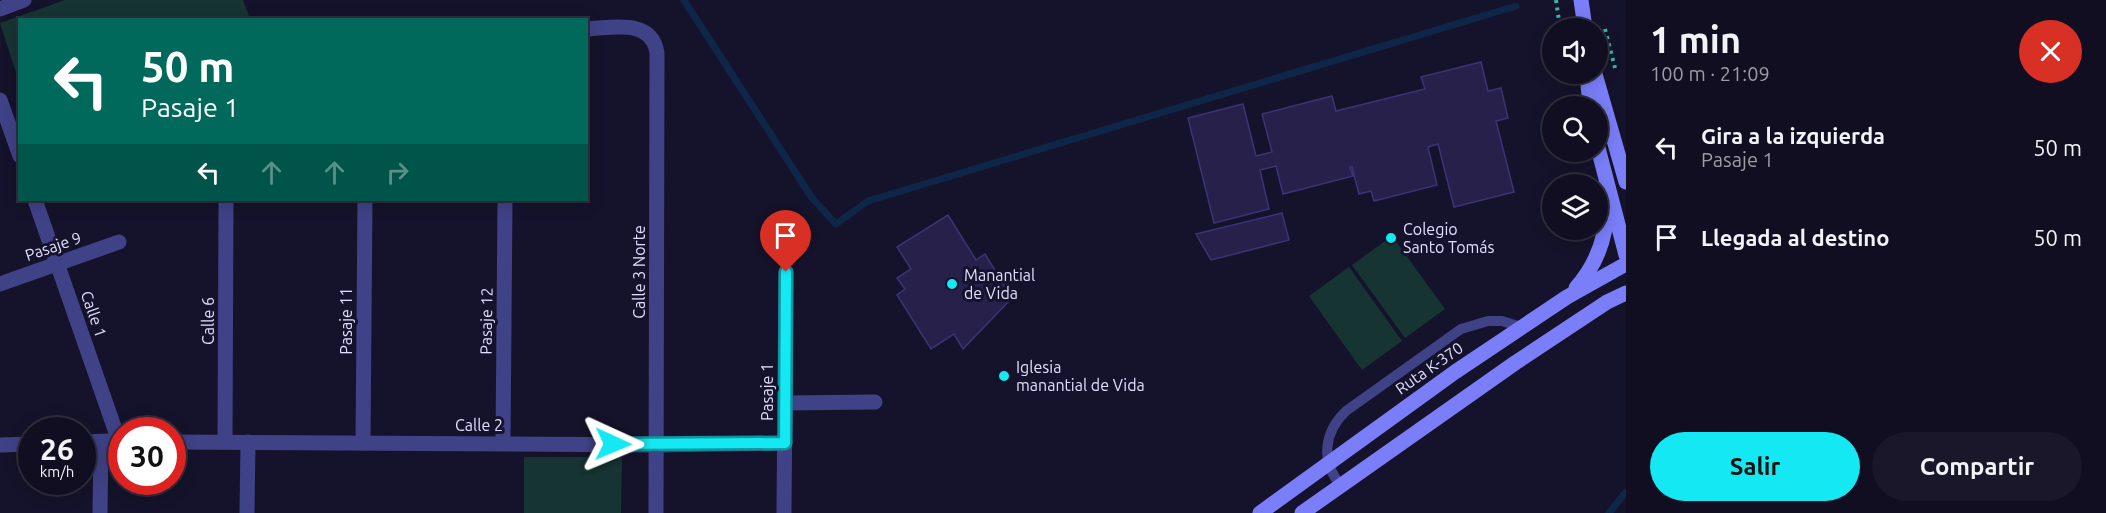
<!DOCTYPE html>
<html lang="es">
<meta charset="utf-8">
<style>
:root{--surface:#100e20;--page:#191729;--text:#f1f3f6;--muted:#9c9ca5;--line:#302e3e;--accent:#14e9f3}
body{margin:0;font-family:Ubuntu,sans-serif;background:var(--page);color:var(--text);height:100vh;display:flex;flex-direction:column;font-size:22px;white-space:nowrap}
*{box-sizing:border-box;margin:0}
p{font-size:20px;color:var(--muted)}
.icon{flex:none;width:33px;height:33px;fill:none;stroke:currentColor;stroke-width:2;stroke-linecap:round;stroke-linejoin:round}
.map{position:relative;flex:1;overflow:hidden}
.drawer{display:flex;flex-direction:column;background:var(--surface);width:480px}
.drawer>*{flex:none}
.top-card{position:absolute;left:18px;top:18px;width:570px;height:183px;border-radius:0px;box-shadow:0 3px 15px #0003,0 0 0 2px var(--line);background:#00695c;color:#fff;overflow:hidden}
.fabs{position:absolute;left:1542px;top:18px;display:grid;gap:12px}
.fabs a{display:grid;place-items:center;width:66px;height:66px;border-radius:50%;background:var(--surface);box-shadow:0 3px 15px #0003,0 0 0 2px var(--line);font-size:30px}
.speed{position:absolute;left:18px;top:417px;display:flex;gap:12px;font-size:30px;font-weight:700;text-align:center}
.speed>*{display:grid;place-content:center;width:78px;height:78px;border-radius:50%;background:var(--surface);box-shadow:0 3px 15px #0003,0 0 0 2px var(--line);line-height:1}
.speed small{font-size:15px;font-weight:400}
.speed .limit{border:9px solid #d22;background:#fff;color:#111}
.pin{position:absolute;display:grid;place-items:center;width:51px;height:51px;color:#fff;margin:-62px -26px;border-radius:50% 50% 50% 0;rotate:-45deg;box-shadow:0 0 6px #0007}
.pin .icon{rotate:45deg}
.me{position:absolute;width:66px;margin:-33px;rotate:91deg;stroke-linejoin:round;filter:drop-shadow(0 0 4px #0008)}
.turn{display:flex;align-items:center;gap:21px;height:126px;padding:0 24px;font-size:27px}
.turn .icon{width:78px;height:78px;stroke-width:2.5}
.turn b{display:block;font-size:42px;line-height:51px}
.lanes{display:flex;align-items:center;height:57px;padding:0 24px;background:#0003;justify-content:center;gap:30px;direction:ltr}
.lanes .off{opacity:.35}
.round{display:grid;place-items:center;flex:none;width:63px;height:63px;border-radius:32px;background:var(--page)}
.overview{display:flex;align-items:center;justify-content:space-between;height:102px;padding:0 24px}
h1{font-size:36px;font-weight:700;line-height:45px}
.cta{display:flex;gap:12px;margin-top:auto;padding:12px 24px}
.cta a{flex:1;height:69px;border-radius:36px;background:var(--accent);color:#111;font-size:24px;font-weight:700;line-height:69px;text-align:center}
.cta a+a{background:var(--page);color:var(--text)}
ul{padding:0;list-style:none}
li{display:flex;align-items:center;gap:18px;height:90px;padding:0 24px}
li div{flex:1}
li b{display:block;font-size:22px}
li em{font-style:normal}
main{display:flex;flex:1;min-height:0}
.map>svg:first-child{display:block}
.green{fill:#163432}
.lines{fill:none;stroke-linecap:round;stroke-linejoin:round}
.stream{stroke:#0e2748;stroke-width:7}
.building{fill:#26204b;stroke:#3c3375;stroke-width:1.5}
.path{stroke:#38b8a9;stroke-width:4;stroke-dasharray:3 4.5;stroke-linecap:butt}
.lane{stroke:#404287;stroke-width:10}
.street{stroke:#404287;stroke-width:15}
.secondary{stroke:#7a7ef8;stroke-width:15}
.route-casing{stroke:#0d979e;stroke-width:15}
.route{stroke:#14e9f3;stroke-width:10}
.poi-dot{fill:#14e9f3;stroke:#15132b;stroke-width:2}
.labels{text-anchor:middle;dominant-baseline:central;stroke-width:6;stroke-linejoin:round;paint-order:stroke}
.poi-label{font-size:16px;fill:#e0defd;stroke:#15132b;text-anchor:start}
.street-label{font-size:16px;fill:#e0defd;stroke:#15132b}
</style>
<main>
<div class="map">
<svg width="1626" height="513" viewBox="0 0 1626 513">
<rect width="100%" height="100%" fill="#15132b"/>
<g class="green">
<polygon points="65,0 243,0 250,19 20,20 19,82 0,23"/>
<polygon points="1392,236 1445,309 1405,338 1352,265"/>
<polygon points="1349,267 1402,341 1362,370 1309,296"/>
<polygon points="524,457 622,457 621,513 524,513"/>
</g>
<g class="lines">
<g class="stream">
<polyline points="684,0 812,198 836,224 868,201 1516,6"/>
<polyline points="1609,513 1626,492"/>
</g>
</g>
<g class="building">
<polygon points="1481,62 1488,91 1501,88 1508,118 1496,121 1514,192 1454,207 1438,144 1428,147 1437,185 1374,201 1371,191 1359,194 1352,167 1350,167 1353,176 1283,194 1276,166 1260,170 1269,209 1214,223 1188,118 1243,104 1256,156 1272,152 1262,114 1332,96 1336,111 1425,89 1421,77"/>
<polygon points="1282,213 1289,240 1211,260 1196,234"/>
<polygon points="948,215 976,260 985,254 1012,298 963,349 954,334 931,349 897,295 905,289 897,278 911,269 897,247"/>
</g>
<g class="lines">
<g class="path">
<polyline points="1556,0 1560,28"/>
<polyline points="1605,29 1615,68"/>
</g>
<path class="lane" d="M 1341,485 C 1320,462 1324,432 1346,411 L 1461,329 L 1488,321 L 1502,321 L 1521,327"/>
<g class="street">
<polyline points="0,9 24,0"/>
<path d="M 586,29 C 612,28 652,18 657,53 L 656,513"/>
<polyline points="0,100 20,156"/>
<polyline points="35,200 119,441"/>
<polyline points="0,284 119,242"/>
<polyline points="785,403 875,402"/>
<polyline points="82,442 110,441"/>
<polyline points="172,442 656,445 785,443"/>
<polyline points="225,442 226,200"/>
<polyline points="363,443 365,200"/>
<polyline points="503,443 505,200"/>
<polyline points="0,445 32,444"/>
<polyline points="100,513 101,442"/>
<polyline points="247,513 248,442"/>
<polyline points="784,513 786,272"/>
</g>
<g class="secondary">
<polyline points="1581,0 1585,28"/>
<polyline points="1587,74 1590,106"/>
<polyline points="1595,74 1626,182"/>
<polyline points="1598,148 1626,255"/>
<path d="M 1576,288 C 1602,258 1611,224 1605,185"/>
<polyline points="1260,513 1455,372 1567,297 1626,264"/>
<polyline points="1302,513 1515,363 1607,302 1626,293"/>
</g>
</g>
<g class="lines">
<defs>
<polyline id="route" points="613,444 785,443 786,272"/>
</defs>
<use href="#route" class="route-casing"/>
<use href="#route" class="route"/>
</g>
<g class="poi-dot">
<circle cx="1391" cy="238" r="6"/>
<circle cx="952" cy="284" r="6"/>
<circle cx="1004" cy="376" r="6"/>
</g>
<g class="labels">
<g class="poi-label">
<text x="1403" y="229">Colegio<tspan x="1403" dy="18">Santo Tomás</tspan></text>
<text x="964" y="275">Manantial<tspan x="964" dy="18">de Vida</tspan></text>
<text x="1016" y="367">Iglesia<tspan x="1016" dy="18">manantial de Vida</tspan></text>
</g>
<g class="street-label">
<text transform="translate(53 246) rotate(-19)">Pasaje 9</text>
<text transform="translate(639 272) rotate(-90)">Calle 3 Norte</text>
<text transform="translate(94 314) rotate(71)">Calle 1</text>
<text transform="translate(208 321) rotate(-90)">Calle 6</text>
<text transform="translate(346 321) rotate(-90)">Pasaje 11</text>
<text transform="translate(486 321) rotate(-89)">Pasaje 12</text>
<text transform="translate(1429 368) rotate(-35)">Ruta K-370</text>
<text transform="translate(767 392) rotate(-90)">Pasaje 1</text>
<text x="479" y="425">Calle 2</text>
</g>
</g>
</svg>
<div class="fabs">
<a><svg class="icon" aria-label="sound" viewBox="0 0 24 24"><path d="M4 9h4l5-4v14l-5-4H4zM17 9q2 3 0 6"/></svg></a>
<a><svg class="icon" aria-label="search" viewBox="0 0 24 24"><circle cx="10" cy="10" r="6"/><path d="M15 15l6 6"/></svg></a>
<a><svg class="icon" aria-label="layers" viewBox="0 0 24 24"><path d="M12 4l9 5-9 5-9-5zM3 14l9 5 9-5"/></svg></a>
</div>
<div class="speed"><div>26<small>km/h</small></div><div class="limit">30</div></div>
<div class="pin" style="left:786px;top:272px;background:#d93025"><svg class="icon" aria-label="arrive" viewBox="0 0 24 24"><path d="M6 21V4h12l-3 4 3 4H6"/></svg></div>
<svg class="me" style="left:613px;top:444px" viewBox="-20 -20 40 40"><path d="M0-17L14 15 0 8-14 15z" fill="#14e9f3" stroke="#fff" stroke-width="4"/></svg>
<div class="top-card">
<div class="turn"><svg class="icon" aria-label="left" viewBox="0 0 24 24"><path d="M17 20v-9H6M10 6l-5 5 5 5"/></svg><div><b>50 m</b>Pasaje 1</div></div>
<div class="lanes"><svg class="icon" aria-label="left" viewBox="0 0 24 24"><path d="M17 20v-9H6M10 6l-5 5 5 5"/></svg><svg class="icon off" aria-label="ahead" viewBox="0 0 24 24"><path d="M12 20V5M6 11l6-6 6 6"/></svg><svg class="icon off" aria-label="ahead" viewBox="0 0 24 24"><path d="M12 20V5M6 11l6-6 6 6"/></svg><svg class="icon off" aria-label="right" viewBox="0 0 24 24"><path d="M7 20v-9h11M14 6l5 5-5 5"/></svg></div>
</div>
</div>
<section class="drawer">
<div class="overview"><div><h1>1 min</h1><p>100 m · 21:09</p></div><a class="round" style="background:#d93025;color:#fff"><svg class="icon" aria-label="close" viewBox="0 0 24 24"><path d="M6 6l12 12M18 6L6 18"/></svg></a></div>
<ul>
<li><svg class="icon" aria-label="left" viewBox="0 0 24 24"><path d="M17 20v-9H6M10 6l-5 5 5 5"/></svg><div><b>Gira a la izquierda</b><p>Pasaje 1</p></div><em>50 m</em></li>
<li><svg class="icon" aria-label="arrive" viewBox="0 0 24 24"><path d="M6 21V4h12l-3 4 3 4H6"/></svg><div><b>Llegada al destino</b></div><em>50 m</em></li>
</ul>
<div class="cta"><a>Salir</a><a>Compartir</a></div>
</section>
</main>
